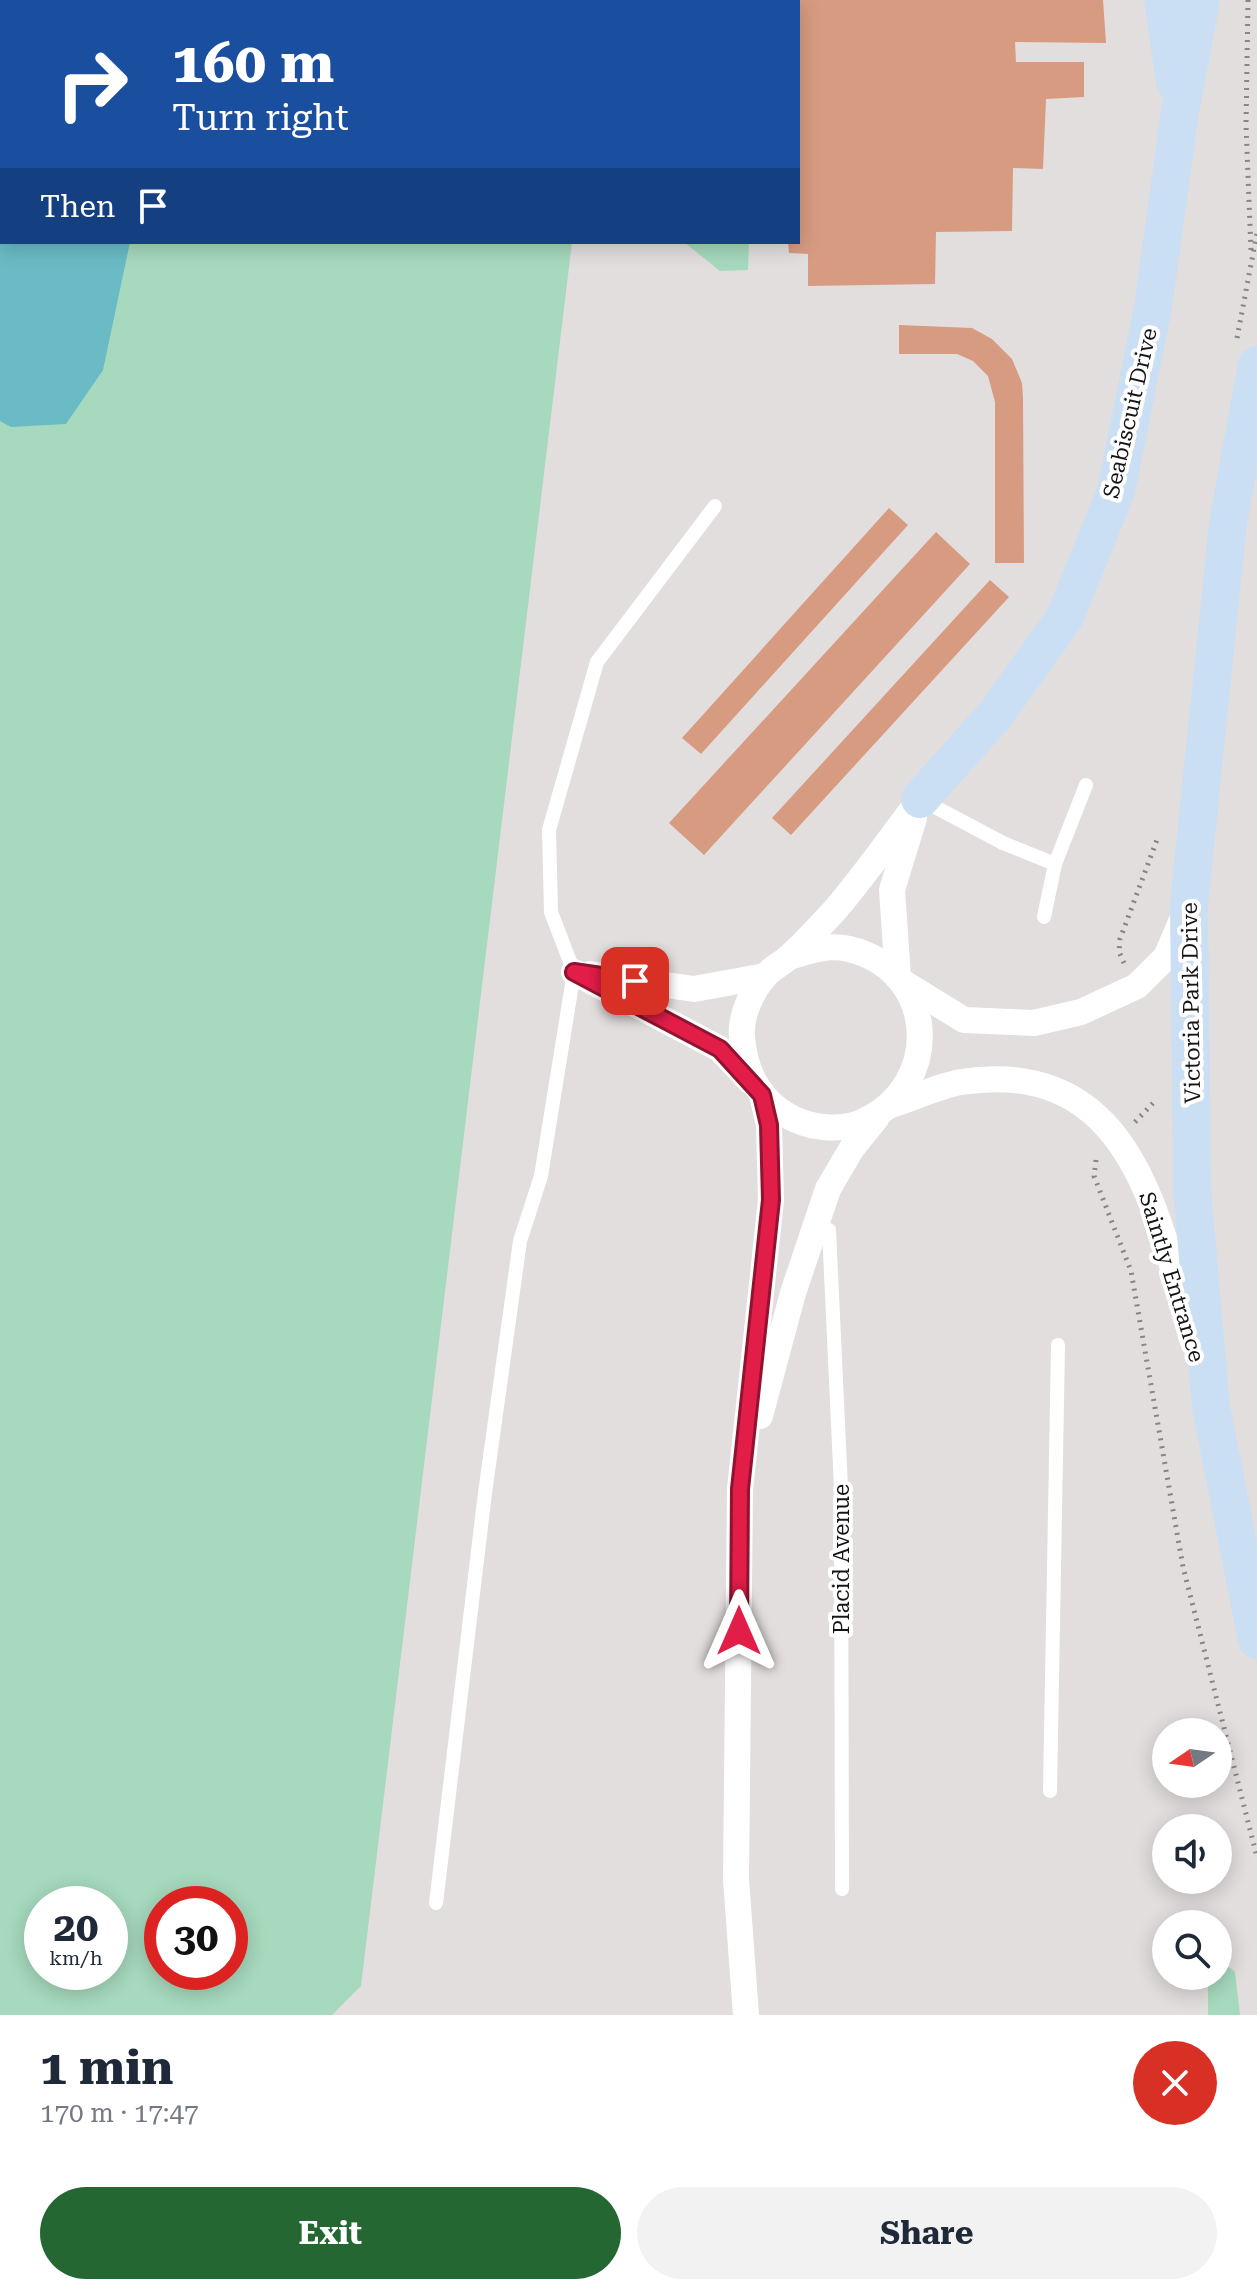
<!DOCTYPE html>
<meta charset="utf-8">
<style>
:root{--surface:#fff;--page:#f2f2f3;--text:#1f2937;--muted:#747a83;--accent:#246732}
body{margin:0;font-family:"Roboto Serif",serif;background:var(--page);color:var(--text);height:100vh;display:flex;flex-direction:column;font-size:30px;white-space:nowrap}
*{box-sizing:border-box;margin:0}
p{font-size:26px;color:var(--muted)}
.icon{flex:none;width:44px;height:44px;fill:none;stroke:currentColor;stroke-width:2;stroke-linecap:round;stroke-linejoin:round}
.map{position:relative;height:2015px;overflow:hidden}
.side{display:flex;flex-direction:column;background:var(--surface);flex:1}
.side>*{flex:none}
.top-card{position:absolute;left:0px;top:0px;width:800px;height:244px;box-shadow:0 4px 20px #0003;background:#1a4fa0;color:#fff;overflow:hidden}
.needle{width:52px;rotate:257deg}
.fabs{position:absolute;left:1152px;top:1718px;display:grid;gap:16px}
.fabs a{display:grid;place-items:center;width:80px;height:80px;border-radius:50%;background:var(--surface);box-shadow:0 4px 20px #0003;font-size:40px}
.speed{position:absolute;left:24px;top:1886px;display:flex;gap:16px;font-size:40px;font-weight:700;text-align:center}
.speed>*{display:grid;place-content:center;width:104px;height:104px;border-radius:50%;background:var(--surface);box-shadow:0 4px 20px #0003;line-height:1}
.speed small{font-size:20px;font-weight:400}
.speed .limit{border:12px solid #d22;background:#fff;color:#111}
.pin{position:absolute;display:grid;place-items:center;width:68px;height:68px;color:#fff;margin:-34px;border-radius:16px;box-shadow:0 4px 12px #0006}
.me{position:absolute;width:88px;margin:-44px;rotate:0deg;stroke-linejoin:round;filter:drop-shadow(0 0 6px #0008)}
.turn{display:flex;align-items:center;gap:28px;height:168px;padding:0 40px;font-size:36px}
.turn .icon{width:104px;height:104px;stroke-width:2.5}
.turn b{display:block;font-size:56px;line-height:68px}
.then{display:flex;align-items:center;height:76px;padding:0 40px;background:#0003;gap:16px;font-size:30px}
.round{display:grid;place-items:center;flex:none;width:84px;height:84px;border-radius:42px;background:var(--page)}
.summary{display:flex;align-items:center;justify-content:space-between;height:136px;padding:0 40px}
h1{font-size:48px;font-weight:700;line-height:60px}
.primary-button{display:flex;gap:16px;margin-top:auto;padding:16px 40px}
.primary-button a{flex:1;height:92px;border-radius:48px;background:var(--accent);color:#fff;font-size:32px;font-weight:700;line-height:92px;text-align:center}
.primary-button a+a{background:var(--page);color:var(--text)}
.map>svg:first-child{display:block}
.green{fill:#a6d9bd;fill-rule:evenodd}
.water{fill:#6abbc6}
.building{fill:#d79b82}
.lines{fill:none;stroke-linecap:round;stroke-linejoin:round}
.path{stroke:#888584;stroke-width:5;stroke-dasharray:2 6;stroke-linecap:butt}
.lane{stroke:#fff;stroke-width:14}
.street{stroke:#fff;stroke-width:26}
.secondary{stroke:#cbdff4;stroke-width:38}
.route-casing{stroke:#92132f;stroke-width:20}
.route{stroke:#e11d48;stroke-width:14}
.labels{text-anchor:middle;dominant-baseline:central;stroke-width:8;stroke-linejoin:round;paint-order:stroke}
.street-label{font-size:22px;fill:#151413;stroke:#fff}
</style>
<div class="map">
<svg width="1257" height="2015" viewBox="0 0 1257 2015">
<rect width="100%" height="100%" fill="#e2dedd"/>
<g class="green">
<path d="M 0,0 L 601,0 L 2,2 L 2,242 L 572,242 L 361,1986 L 332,2015 L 0,2015 ZM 42,1904 L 110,1904 L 110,1972 L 42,1972 ZM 162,1904 L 230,1904 L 230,1972 L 162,1972 Z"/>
<polygon points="684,242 749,242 748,270 720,271"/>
<polygon points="1218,1959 1235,1972 1240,2015 1208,2015 1208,1976 1218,1976"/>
</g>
<polygon class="water" points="0,0 177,0 2,2 2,242 130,242 103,370 66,424 11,427 0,421"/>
<g class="building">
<polygon points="798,0 1103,0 1106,43 1015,42 1016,62 1084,62 1084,97 1046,99 1043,169 1013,168 1012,231 936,232 935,284 808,286 808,254 789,253 788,242 798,242"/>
<polygon points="899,325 972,328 992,339 1012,359 1022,383 1023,399 1024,563 995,563 995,402 988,376 973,361 957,354 899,354"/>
<polygon points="889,508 908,525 701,754 682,738"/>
<polygon points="936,532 970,564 704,855 669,823"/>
<polygon points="990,580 1009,597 791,835 772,818"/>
</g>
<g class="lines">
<g class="path">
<polyline points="1248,0 1246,125 1251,251"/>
<polyline points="1237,338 1257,233"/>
<polyline points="1124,963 1119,952 1120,939 1158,837"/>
<polyline points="1135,1122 1155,1101"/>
<polyline points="1096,1160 1094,1176 1131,1271 1183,1567 1257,1857"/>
</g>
<g class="lane">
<polyline points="920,799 1003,843 1055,864 1044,917"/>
<polyline points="1055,864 1086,785"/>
<polyline points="829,1230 841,1488 842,1889"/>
<polyline points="1050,1791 1058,1345"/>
<polyline points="436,1903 485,1493 520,1241 541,1176 574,972 551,912 549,830 597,662 715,506"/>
</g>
<g class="street">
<path d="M 789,957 C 808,951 828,944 849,949 C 937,970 944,1084 864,1121 C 843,1131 815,1129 794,1119 C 760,1103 745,1074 742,1037 C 740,1017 751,992 765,976 C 771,969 781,964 788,958 C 805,943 820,926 835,910 C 865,875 892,836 920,799"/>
<polyline points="574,972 720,1049 750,1081"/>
<polyline points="590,974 694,989 765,976"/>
<polyline points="898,977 892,890 914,818"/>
<polyline points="904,983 964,1020 1034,1023 1081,1012 1137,986 1166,957 1184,915"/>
<path d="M 891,1105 C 914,1098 938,1086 961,1082 C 1130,1056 1158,1214 1192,1339"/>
<polyline points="760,1416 793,1293 828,1189 852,1148 877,1117"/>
<polyline points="746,2015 736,1879 740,1489 771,1200 769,1125 762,1095"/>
</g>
<g class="secondary">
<polyline points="1163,0 1175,82"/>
<polyline points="1257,365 1228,523 1189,904 1192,1189 1211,1408 1257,1640"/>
<polyline points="920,799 995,715 1065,617 1116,491 1153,307 1180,112 1201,0"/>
</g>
</g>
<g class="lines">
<defs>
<polyline id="route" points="635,981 574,972 720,1049 762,1095 769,1125 771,1200 740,1489 739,1631"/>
</defs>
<use href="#route" class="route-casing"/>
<use href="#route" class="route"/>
</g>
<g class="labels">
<g class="street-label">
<text transform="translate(1130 413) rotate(-77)">Seabiscuit Drive</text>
<text transform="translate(1191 1003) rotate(-91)">Victoria Park Drive</text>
<text transform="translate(1172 1277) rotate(73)">Saintly Entrance</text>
<text transform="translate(841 1559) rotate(-90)">Placid Avenue</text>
</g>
</g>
</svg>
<div class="fabs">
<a><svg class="needle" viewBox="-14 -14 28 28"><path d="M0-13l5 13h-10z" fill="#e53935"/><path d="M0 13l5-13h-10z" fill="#747a83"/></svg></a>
<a><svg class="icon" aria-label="sound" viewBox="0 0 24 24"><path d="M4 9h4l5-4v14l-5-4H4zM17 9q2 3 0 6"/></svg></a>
<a><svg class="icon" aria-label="search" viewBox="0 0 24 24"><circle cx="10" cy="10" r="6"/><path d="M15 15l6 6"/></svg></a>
</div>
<div class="speed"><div>20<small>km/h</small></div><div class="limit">30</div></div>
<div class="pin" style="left:635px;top:981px;background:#d93025"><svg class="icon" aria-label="arrive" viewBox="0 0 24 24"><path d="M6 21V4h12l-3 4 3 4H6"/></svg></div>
<svg class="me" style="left:739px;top:1631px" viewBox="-20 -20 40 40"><path d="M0-17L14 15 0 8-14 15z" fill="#e11d48" stroke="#fff" stroke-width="4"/></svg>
<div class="top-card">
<div class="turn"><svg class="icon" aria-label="right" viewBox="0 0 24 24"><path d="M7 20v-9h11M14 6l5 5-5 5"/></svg><div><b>160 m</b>Turn right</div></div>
<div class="then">Then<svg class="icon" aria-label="arrive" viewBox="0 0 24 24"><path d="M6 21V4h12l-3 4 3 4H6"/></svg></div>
</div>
</div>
<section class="side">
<div class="summary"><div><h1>1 min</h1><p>170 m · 17:47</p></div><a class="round" style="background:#d93025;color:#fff"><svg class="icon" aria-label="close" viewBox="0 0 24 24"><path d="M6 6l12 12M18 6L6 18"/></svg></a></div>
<div class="primary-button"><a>Exit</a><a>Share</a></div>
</section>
